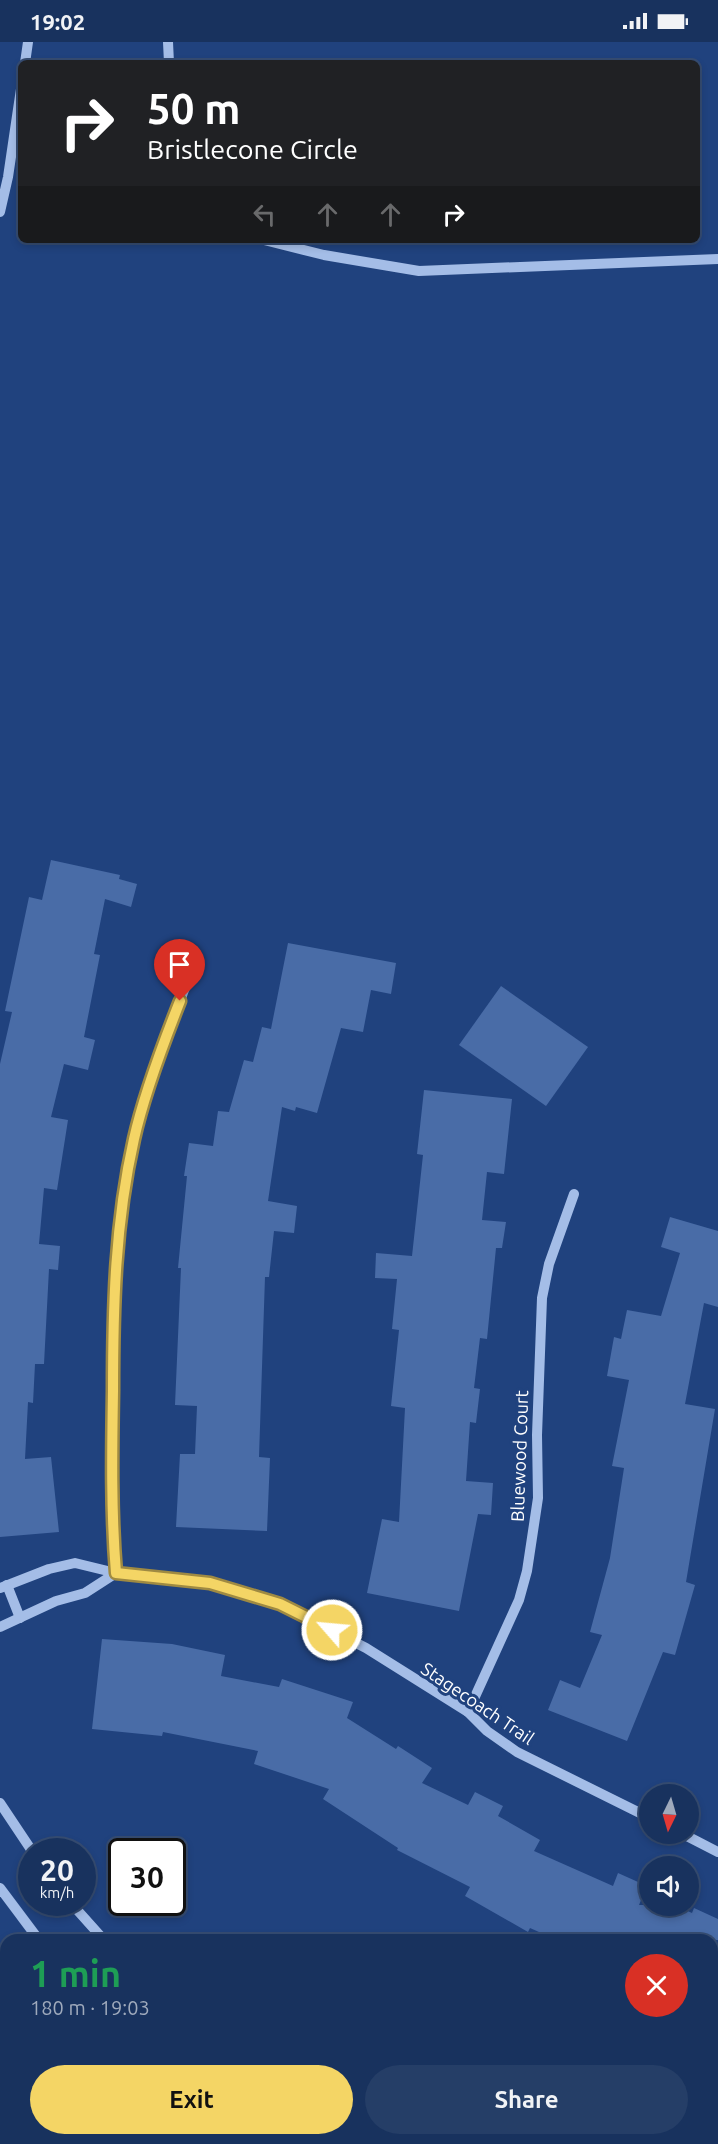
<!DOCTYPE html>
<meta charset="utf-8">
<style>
:root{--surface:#18325e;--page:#253e67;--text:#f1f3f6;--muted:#9faabc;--line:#364d73;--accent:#f4d565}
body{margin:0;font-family:Ubuntu,sans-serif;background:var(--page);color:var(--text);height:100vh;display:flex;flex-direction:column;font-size:22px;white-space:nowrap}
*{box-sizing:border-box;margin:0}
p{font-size:20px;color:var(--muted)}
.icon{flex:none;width:33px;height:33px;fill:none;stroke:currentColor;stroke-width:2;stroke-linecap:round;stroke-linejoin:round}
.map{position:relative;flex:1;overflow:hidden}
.sheet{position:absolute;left:0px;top:1892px;width:718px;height:212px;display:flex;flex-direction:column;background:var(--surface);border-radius:18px 18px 0 0;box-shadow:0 3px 9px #0003,0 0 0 2px var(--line)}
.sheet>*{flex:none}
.banner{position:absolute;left:18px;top:18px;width:682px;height:183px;border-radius:9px;box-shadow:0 3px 9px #0003,0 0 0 2px var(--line);background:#202124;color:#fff;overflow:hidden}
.needle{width:39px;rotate:185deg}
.tools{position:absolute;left:639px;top:1742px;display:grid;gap:12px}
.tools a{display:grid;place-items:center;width:60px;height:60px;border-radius:50%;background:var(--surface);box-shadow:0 3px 9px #0003,0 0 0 2px var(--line);font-size:30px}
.speed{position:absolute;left:18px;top:1796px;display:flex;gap:12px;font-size:30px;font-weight:700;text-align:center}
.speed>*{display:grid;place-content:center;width:78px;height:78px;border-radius:50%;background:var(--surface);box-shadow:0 3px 9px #0003,0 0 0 2px var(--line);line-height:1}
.speed small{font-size:15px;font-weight:400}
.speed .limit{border:3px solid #111;border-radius:9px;background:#fff;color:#111}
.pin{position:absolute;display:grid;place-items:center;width:51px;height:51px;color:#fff;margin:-62px -26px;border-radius:50% 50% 50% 0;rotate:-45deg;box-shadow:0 0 6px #0007}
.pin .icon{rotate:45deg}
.me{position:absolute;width:66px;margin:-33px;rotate:297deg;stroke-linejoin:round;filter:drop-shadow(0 0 4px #0008)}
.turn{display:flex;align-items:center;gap:21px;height:126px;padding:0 30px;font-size:27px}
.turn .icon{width:78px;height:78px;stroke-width:2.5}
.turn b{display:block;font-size:42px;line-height:51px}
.lanes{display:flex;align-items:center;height:57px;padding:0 30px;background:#0003;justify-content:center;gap:30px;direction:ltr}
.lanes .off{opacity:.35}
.round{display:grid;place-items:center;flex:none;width:63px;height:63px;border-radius:32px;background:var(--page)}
.head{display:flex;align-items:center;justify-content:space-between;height:102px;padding:0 30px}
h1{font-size:36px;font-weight:700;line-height:45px;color:#1e9e55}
.action{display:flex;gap:12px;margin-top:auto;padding:12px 30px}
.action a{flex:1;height:69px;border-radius:36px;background:var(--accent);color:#111;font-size:24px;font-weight:700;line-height:69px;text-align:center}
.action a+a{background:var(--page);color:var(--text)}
.status{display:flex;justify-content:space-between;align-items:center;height:42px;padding:0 30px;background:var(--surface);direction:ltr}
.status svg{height:16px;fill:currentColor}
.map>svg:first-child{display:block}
.green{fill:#335b9c}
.building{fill:#496ca7}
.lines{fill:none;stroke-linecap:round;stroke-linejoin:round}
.path{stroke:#a4bde7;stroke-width:4;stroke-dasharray:3 4.5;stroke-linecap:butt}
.minor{stroke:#a4bde7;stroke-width:10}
.route-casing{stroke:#9f8a42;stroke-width:15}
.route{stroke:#f4d565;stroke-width:10}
.labels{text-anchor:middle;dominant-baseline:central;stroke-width:6;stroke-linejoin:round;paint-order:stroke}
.street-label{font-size:18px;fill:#fff;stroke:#20427e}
</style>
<div class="status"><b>19:02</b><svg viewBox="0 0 49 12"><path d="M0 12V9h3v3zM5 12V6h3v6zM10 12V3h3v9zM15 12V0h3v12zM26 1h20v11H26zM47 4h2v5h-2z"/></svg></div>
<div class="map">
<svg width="718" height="2102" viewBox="0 0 718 2102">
<rect width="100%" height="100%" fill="#20427e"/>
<polygon class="green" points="0,1902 6,1909 6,2097 213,2097 219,2102 0,2102"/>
<g class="building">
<polygon points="51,818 120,833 119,837 137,842 131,865 105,857 94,912 100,913 84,995 95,998 88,1028 64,1022 51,1075 68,1078 57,1148 44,1146 39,1202 60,1204 58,1228 49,1227 44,1322 35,1322 33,1361 28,1360 25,1417 51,1415 59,1490 0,1495 0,1022 12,970 5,969 29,855 42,858"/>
<polygon points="288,901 396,921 391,952 371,948 363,990 341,986 317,1071 296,1065 295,1069 282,1065 268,1159 297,1164 294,1191 274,1189 269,1235 265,1235 259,1415 270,1416 267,1489 176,1485 180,1412 195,1412 197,1364 175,1363 181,1226 178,1226 187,1134 184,1134 189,1101 213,1104 218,1069 229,1070 244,1018 253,1020 262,985 271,987"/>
<polygon points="501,944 588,1005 546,1064 459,1003"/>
<polygon points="424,1048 512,1057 504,1132 487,1130 482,1178 506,1180 502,1206 496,1206 487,1297 480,1296 474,1346 480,1347 476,1381 470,1380 466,1439 493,1441 491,1473 478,1472 459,1569 367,1551 382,1477 399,1480 405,1366 391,1364 399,1288 392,1287 397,1237 375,1236 376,1211 412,1214 423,1113 417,1112"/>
<polygon points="670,1175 718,1189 718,1265 704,1261 685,1362 715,1367 686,1540 695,1543 675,1613 663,1610 627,1699 548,1668 560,1638 580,1646 602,1593 590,1590 610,1516 624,1426 612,1424 629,1338 607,1334 614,1295 621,1297 627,1268 661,1274 680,1211 661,1205"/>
<polygon points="102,1597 172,1602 225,1613 221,1634 279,1645 282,1637 353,1660 347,1676 396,1707 398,1704 432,1726 422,1741 468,1763 475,1750 503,1764 498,1774 540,1798 534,1809 613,1844 618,1831 647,1844 639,1863 674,1863 692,1871 694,1866 718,1877 718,1898 557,1898 530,1886 528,1890 465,1854 470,1845 397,1808 398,1806 323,1757 329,1747 254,1722 258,1709 163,1690 162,1694 92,1687"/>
</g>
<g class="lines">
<g class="path">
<polyline points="0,2067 6,2070"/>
<polyline points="81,2097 95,2102"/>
<polyline points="207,2102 213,2097"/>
</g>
<g class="minor">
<polyline points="168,0 169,21"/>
<polyline points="25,21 28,0"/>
<polyline points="0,170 8,135 21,47"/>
<polyline points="264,198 324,213 419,229 718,217"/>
<path d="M 116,1531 C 111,1467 112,1403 113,1339 C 113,1257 114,1174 134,1094 C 148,1043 167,992 186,943"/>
<polyline points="7,1543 20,1576"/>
<polyline points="0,1546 49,1527 75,1521 116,1531 210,1541 280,1562 366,1606 468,1670 487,1689 517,1710 650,1776"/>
<polyline points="0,1585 56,1559 85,1551 116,1531"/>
<polyline points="468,1670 519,1558 527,1529 538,1456 537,1393 542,1256 549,1222 574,1152"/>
<polyline points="0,1761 32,1809"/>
<polyline points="681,1791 718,1810"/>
<polyline points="0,1846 39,1898"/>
<polyline points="70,1860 104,1898"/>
<polyline points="263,2097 270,2102"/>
<polyline points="344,2097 353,2102"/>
</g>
</g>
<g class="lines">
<defs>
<path id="route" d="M 180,959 C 163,1002 144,1052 134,1097 C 115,1181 113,1264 113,1349 C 112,1410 111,1470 116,1531 L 210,1541 L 280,1562 L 332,1588"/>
</defs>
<use href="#route" class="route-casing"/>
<use href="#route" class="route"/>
</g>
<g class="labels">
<g class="street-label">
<text transform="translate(519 1414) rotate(-88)">Bluewood Court</text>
<text transform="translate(478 1661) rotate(34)">Stagecoach Trail</text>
</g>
</g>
</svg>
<div class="tools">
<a><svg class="needle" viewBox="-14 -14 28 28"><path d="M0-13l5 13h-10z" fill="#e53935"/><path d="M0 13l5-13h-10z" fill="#9faabc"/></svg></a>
<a><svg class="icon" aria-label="sound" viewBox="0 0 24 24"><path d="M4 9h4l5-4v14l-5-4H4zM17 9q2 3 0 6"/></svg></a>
</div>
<div class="speed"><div>20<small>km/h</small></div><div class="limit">30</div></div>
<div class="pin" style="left:180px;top:959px;background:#d93025"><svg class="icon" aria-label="arrive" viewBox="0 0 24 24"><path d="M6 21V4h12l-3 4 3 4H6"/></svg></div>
<svg class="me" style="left:332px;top:1588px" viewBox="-20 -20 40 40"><circle r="17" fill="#f4d565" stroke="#fff" stroke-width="3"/><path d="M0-11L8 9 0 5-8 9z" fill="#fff"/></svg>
<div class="banner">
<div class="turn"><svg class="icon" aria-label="right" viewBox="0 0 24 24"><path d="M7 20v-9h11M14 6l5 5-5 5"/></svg><div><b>50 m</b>Bristlecone Circle</div></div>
<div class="lanes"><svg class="icon off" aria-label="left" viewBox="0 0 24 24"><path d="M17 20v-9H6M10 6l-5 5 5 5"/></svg><svg class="icon off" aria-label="ahead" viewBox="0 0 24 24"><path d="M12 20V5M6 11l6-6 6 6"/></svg><svg class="icon off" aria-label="ahead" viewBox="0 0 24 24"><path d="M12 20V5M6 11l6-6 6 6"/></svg><svg class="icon" aria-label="right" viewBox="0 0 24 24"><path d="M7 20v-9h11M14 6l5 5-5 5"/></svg></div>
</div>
<section class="sheet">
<div class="head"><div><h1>1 min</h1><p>180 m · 19:03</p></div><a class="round" style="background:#d93025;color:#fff"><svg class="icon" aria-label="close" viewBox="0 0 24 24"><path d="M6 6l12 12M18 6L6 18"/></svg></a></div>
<div class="action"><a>Exit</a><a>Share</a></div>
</section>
</div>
